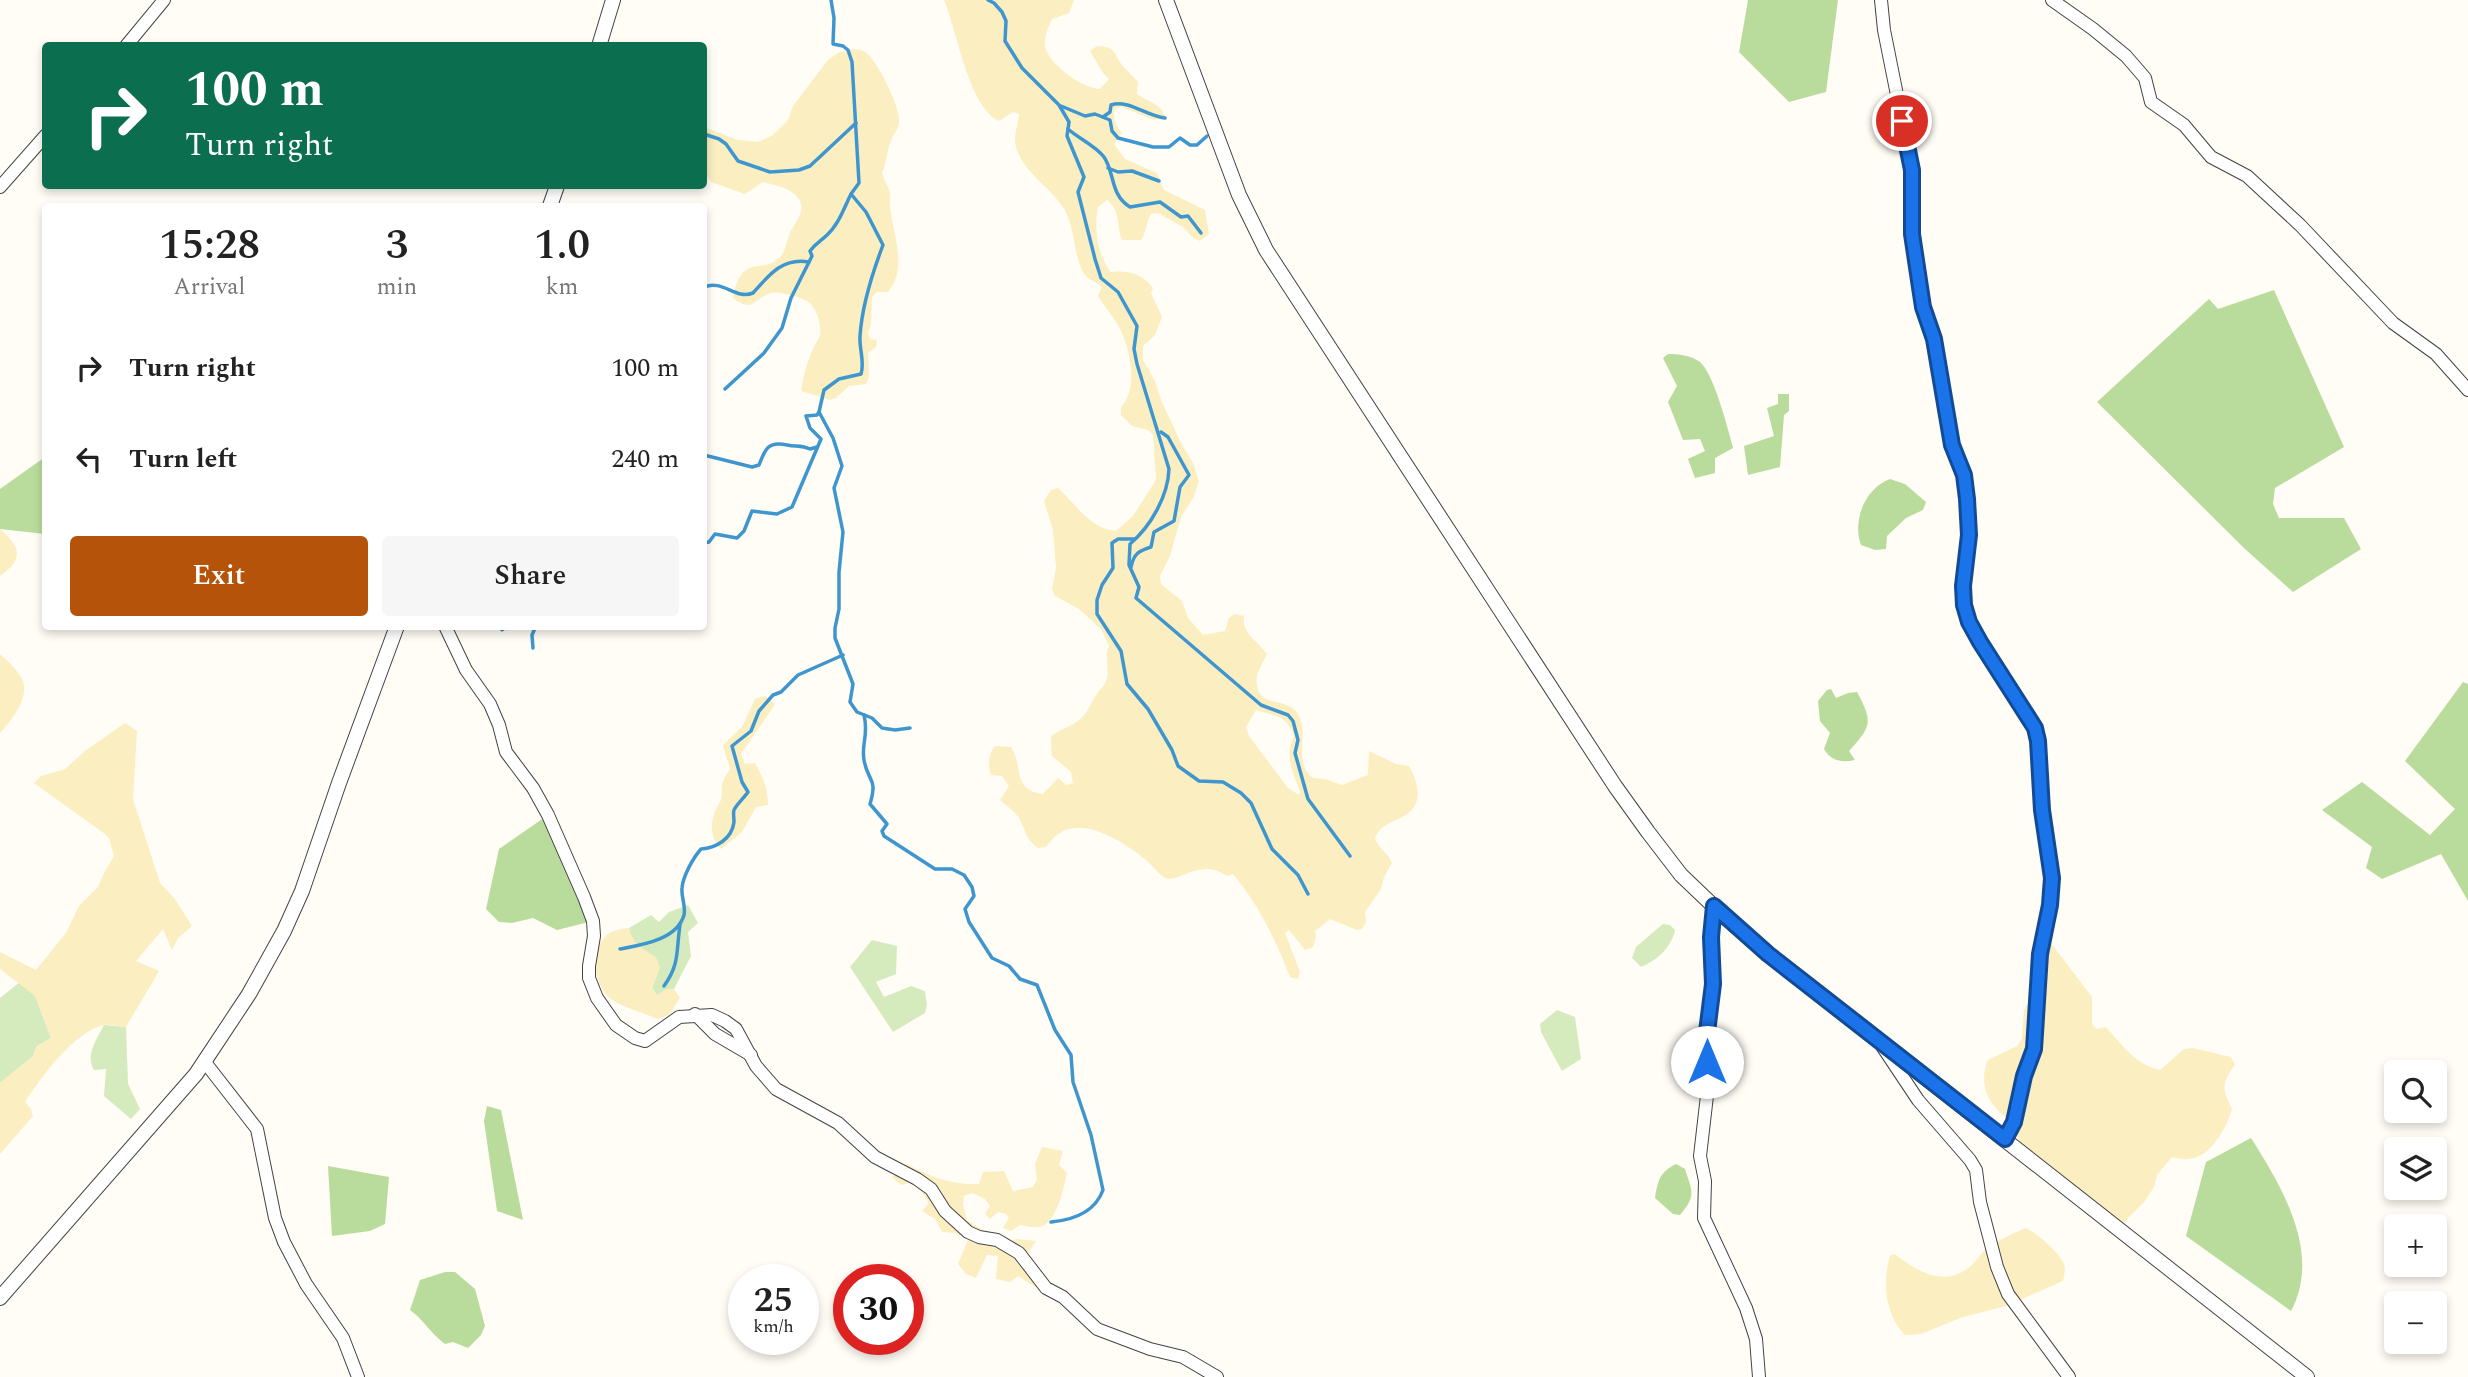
<!DOCTYPE html>
<meta charset="utf-8">
<style>
:root{--surface:#fff;--page:#f6f6f6;--text:#222;--muted:#767676;--accent:#b45309}
body{margin:0;font-family:Spectral,serif;background:var(--page);color:var(--text);height:100vh;display:flex;flex-direction:column;font-size:26px;white-space:nowrap}
*{box-sizing:border-box;margin:0}
p{font-size:23px;color:var(--muted)}
.icon{flex:none;width:38px;height:38px;fill:none;stroke:currentColor;stroke-width:2;stroke-linecap:round;stroke-linejoin:round}
.map{position:relative;flex:1;overflow:hidden}
.side{position:absolute;left:42px;top:203px;width:665px;height:427px;display:flex;flex-direction:column;background:var(--surface);border-radius:7px;box-shadow:0 4px 10px #0003}
.side>*{flex:none}
.top-card{position:absolute;left:42px;top:42px;width:665px;height:147px;border-radius:7px;box-shadow:0 4px 10px #0003;background:#0b6e4f;color:#fff;overflow:hidden}
.fabs{position:absolute;left:2384px;top:1060px;display:grid;gap:14px}
.fabs a{display:grid;place-items:center;width:63px;height:63px;border-radius:7px;background:var(--surface);box-shadow:0 4px 10px #0003;font-size:35px}
.speed{position:absolute;left:728px;top:1264px;display:flex;gap:14px;font-size:35px;font-weight:700;text-align:center}
.speed>*{display:grid;place-content:center;width:91px;height:91px;border-radius:50%;background:var(--surface);box-shadow:0 4px 10px #0003;line-height:1}
.speed small{font-size:18px;font-weight:400}
.speed .limit{border:10px solid #d22;background:#fff;color:#111}
.pin{position:absolute;display:grid;place-items:center;width:60px;height:60px;color:#fff;margin:-30px;border:4px solid #fff;border-radius:50%;box-shadow:0 2px 7px #0007}
.me{position:absolute;width:77px;margin:-38px;rotate:0deg;stroke-linejoin:round;filter:drop-shadow(0 0 5px #0008)}
.turn{display:flex;align-items:center;gap:24px;height:147px;padding:0 28px;font-size:32px}
.turn .icon{width:91px;height:91px;stroke-width:2.5}
.turn b{display:block;font-size:49px;line-height:60px}
.eta{display:flex;justify-content:space-evenly;align-items:center;height:119px;text-align:center}
.eta b{font-size:42px;font-weight:600;line-height:49px}
.action{display:flex;gap:14px;margin-top:auto;padding:14px 28px}
.action a{flex:1;height:80px;border-radius:7px;background:var(--accent);color:#fff;font-size:28px;font-weight:600;line-height:80px;text-align:center}
.action a+a{background:var(--page);color:var(--text)}
ul{padding:0;list-style:none}
li{display:flex;align-items:center;gap:21px;height:91px;padding:0 28px}
li div{flex:1}
li b{display:block;font-size:26px}
li em{font-style:normal}
.map>svg:first-child{display:block}
.green{fill:#d5ebbd}
.forest{fill:#b9dc9c}
.sand{fill:#fbeec1;fill-rule:evenodd}
.lines{fill:none;stroke-linecap:round;stroke-linejoin:round}
.stream{stroke:#3f96cf;stroke-width:3.5}
.minor-casing{stroke:#444;stroke-width:14}
.tertiary-casing{stroke:#444;stroke-width:16}
.minor{stroke:#fff;stroke-width:12}
.tertiary{stroke:#fff;stroke-width:14}
.route-casing{stroke:#114b97;stroke-width:18}
.route{stroke:#1a73e8;stroke-width:12}
</style>
<div class="map">
<svg width="2468" height="1377" viewBox="0 0 2468 1377">
<rect width="100%" height="100%" fill="#fffdf5"/>
<g class="green">
<polygon points="688,905 698,923 688,932 691,956 674,989 667,989 658,996 652,988 660,967 632,940 629,928 651,915 659,922 669,912"/>
<path d="M 1663,924 L 1670,925 L 1675,930 C 1672,947 1656,961 1641,967 L 1632,958 L 1636,947 Z"/>
<polygon points="872,940 897,946 896,974 876,982 884,997 911,986 925,991 927,1005 925,1013 893,1032 850,967"/>
<polygon points="20,982 35,996 51,1038 37,1046 33,1056 0,1083 0,998"/>
<polygon points="1557,1010 1575,1017 1581,1059 1562,1071 1541,1032 1540,1024"/>
<path d="M 104,1025 L 126,1027 L 128,1084 L 140,1109 L 131,1119 L 104,1096 L 106,1069 L 94,1070 C 85,1055 97,1039 104,1025 Z"/>
</g>
<g class="forest">
<polygon points="1748,0 1838,0 1826,92 1789,102 1739,52"/>
<polygon points="2274,290 2344,447 2275,488 2273,504 2279,518 2344,518 2361,549 2293,592 2245,549 2097,402 2209,299 2218,309"/>
<path d="M 1668,354 C 1678,354 1691,355 1700,362 C 1714,374 1728,429 1733,448 L 1715,458 L 1715,473 L 1695,478 L 1688,459 L 1705,451 L 1700,439 L 1683,440 L 1668,402 L 1677,386 L 1663,358 Z"/>
<polygon points="1778,394 1789,394 1789,411 1784,415 1780,467 1748,475 1744,446 1774,436 1767,408 1778,404"/>
<polygon points="45,457 45,534 0,529 0,489"/>
<path d="M 1890,479 L 1905,484 L 1926,502 L 1923,510 L 1906,518 L 1887,536 L 1886,549 L 1875,550 L 1861,545 C 1852,521 1865,488 1890,479 Z"/>
<polygon points="2463,682 2468,684 2468,901 2441,854 2382,879 2366,868 2372,847 2322,810 2362,782 2430,835 2455,809 2405,761"/>
<path d="M 1831,689 L 1836,698 L 1848,693 L 1857,692 C 1873,722 1872,726 1849,751 L 1855,760 C 1842,763 1831,761 1824,749 L 1830,733 L 1820,721 L 1818,701 L 1827,690 Z"/>
<polygon points="548,815 593,921 557,930 533,918 512,923 499,922 486,909 499,849"/>
<polygon points="487,1106 501,1110 523,1220 497,1211 484,1121"/>
<path d="M 2251,1138 C 2282,1187 2322,1253 2291,1311 L 2186,1236 L 2206,1162 Z"/>
<path d="M 1676,1164 L 1685,1169 C 1692,1192 1697,1195 1680,1215 L 1673,1214 L 1655,1198 C 1658,1180 1660,1172 1676,1164 Z"/>
<polygon points="328,1166 389,1177 385,1224 370,1231 332,1236"/>
<path d="M 445,1272 L 455,1272 L 475,1289 L 485,1326 L 481,1335 L 468,1348 L 453,1342 L 445,1344 C 432,1335 424,1320 410,1310 L 420,1280 Z"/>
</g>
<g class="sand">
<path d="M 944,0 L 1074,0 L 1069,13 L 1052,19 C 1048,27 1044,37 1045,46 C 1047,63 1083,89 1100,89 L 1109,79 L 1103,73 L 1090,51 L 1097,46 C 1116,47 1112,51 1122,65 C 1127,71 1133,76 1138,82 L 1137,94 C 1148,102 1163,104 1165,118 L 1154,120 L 1122,107 L 1114,110 C 1113,119 1116,126 1122,133 L 1114,144 L 1125,159 L 1157,173 L 1164,190 L 1205,210 L 1209,234 L 1200,241 L 1193,238 L 1183,227 L 1158,213 L 1151,214 C 1146,222 1147,231 1141,240 L 1122,240 C 1116,226 1121,210 1107,200 L 1098,207 C 1094,228 1097,255 1111,272 C 1127,270 1142,273 1153,288 L 1151,293 L 1162,317 L 1155,335 L 1143,346 L 1143,360 L 1155,381 L 1161,400 L 1181,443 L 1194,465 L 1199,482 L 1193,498 L 1181,517 L 1170,556 L 1160,576 L 1161,584 L 1182,601 L 1188,618 L 1203,635 L 1225,631 L 1229,618 L 1235,614 L 1244,616 C 1241,633 1258,641 1267,654 C 1261,667 1253,675 1258,690 C 1264,706 1286,699 1296,711 C 1312,732 1291,760 1313,778 L 1325,779 L 1342,785 L 1368,775 L 1369,751 L 1396,764 L 1409,766 C 1419,784 1425,807 1400,818 C 1388,824 1381,825 1375,838 C 1378,849 1388,852 1392,863 L 1384,877 L 1381,889 L 1365,912 L 1366,922 L 1362,929 L 1357,930 L 1330,919 L 1315,931 L 1316,937 L 1313,947 L 1305,950 L 1289,930 L 1285,933 L 1300,972 L 1298,979 L 1290,977 C 1275,939 1259,905 1233,874 L 1227,876 C 1199,857 1179,884 1165,878 C 1158,874 1152,865 1145,859 C 1125,843 1082,814 1057,835 C 1053,838 1049,843 1046,847 L 1038,848 C 1023,835 1028,835 1020,820 C 1016,812 1007,806 1000,800 L 1009,786 L 1002,776 L 991,775 C 988,764 988,754 995,746 L 1011,747 C 1024,766 1011,790 1043,794 L 1058,778 L 1066,785 L 1073,783 L 1071,772 L 1052,756 L 1051,736 C 1059,730 1067,728 1075,723 C 1090,713 1089,704 1098,692 C 1100,689 1104,687 1105,683 C 1112,671 1103,658 1109,646 L 1101,629 L 1079,609 L 1055,596 L 1052,589 L 1056,568 L 1053,530 L 1044,501 L 1051,490 L 1058,488 C 1076,504 1090,529 1116,531 L 1133,516 L 1156,480 L 1153,435 L 1148,430 L 1132,426 L 1121,415 L 1121,407 C 1139,388 1130,348 1119,327 C 1114,317 1106,309 1100,299 L 1098,296 L 1102,287 C 1096,281 1086,280 1082,270 C 1073,250 1075,226 1063,207 C 1049,186 1023,172 1016,147 C 1013,136 1018,125 1019,114 L 1013,112 L 999,121 C 968,106 957,30 944,0 ZM 1256,710 C 1277,717 1285,714 1294,736 C 1284,755 1293,773 1300,792 L 1299,795 L 1288,788 L 1249,736 L 1246,727 Z"/>
<path d="M 854,49 C 858,50 862,50 865,52 C 877,59 900,107 899,121 C 899,127 896,131 893,136 C 887,148 887,161 882,173 C 884,180 889,187 890,194 C 891,198 889,202 890,205 C 892,234 909,266 888,292 L 877,292 L 872,297 L 871,324 L 868,333 L 870,339 L 877,340 L 876,347 L 868,353 L 869,377 L 866,384 L 849,386 L 836,398 L 830,400 L 801,391 C 803,376 807,362 813,349 C 815,344 819,339 820,335 C 822,325 816,306 807,301 C 800,297 778,291 771,293 C 755,297 753,314 733,298 C 742,250 763,277 781,256 C 786,250 787,239 791,231 C 793,226 797,222 799,217 C 810,192 779,186 763,182 L 745,194 L 711,182 L 705,172 L 704,127 L 738,140 L 758,142 L 773,135 L 788,120 L 793,106 L 828,60 L 838,53 Z"/>
<path d="M 0,529 C 21,547 24,559 0,576 Z"/>
<path d="M 0,654 C 7,661 18,670 22,679 C 31,696 11,721 0,733 Z"/>
<path d="M 765,696 L 774,703 L 774,706 L 741,754 L 745,764 L 755,763 C 763,778 768,788 768,805 L 756,807 L 742,832 L 721,849 C 707,834 711,817 720,802 C 723,797 721,790 722,785 C 723,779 727,774 730,769 L 723,745 L 742,727 L 755,699 Z"/>
<path d="M 125,723 L 137,731 L 133,799 L 160,883 L 174,898 L 192,926 L 178,938 L 172,950 L 163,929 L 136,961 L 159,971 L 126,1027 C 119,1027 110,1024 104,1025 C 74,1032 41,1077 25,1102 L 31,1109 L 33,1116 L 0,1154 L 0,1083 L 33,1056 L 37,1046 L 51,1038 L 35,996 L 0,969 L 0,952 L 36,970 L 66,933 L 79,906 L 98,887 L 105,871 L 114,856 L 109,838 L 105,834 L 34,783 L 41,776 L 65,769 L 85,751 Z"/>
<path d="M 629,928 C 633,944 642,949 656,957 L 660,967 L 652,988 L 657,995 L 667,989 L 674,989 L 680,998 L 669,1015 L 657,1019 C 643,1012 623,1008 611,999 C 594,986 590,954 604,938 C 610,930 620,929 629,928 Z"/>
<path d="M 2044,934 L 2092,997 L 2092,1024 L 2097,1029 L 2106,1027 C 2122,1045 2136,1065 2160,1070 L 2184,1049 L 2193,1048 L 2231,1057 L 2235,1065 C 2221,1084 2222,1088 2232,1109 C 2227,1127 2211,1157 2189,1159 C 2184,1160 2177,1158 2172,1157 L 2157,1175 L 2154,1187 L 2145,1201 L 2122,1224 L 2019,1141 L 2014,1122 C 1990,1110 1977,1085 1988,1060 L 2017,1046 L 2022,1039 L 2024,1010 L 2038,987 Z"/>
<path d="M 1042,1147 L 1063,1151 L 1059,1165 L 1067,1173 C 1063,1189 1059,1216 1043,1226 C 1036,1229 1027,1226 1020,1225 L 1011,1231 L 1003,1228 L 1009,1218 L 1006,1214 L 998,1212 L 990,1219 L 985,1214 L 990,1206 L 985,1199 L 972,1193 L 964,1196 L 963,1204 L 967,1220 L 1003,1243 L 1017,1239 L 1036,1241 L 1028,1253 L 1029,1261 L 1046,1283 L 1037,1288 L 1018,1276 L 1010,1282 L 996,1279 L 998,1256 L 987,1255 L 976,1278 L 966,1274 L 958,1264 L 968,1240 L 956,1233 L 942,1232 L 935,1219 L 922,1211 L 929,1203 L 924,1195 L 912,1182 L 901,1185 L 892,1177 L 907,1164 C 930,1177 952,1185 979,1184 L 983,1172 L 1004,1171 L 1013,1191 L 1033,1187 L 1037,1180 L 1035,1164 Z"/>
<path d="M 2026,1228 C 2037,1233 2060,1253 2064,1264 C 2066,1269 2064,1276 2063,1281 L 2006,1306 L 1963,1317 L 1921,1334 L 1905,1335 C 1885,1315 1882,1282 1890,1256 L 1894,1254 C 1919,1272 1945,1289 1972,1265 C 1977,1260 1981,1253 1987,1248 C 1998,1240 2014,1233 2026,1228 Z"/>
</g>
<g class="lines">
<g class="stream">
<path d="M 988,0 L 994,3 L 1002,12 L 1006,21 L 1005,41 L 1022,68 L 1059,105 L 1069,122 L 1067,136 L 1084,177 L 1078,192 L 1095,259 L 1101,278 L 1118,292 L 1137,326 L 1134,349 L 1137,364 L 1169,469 C 1168,496 1151,526 1130,544 L 1129,565 L 1139,587 L 1136,598 L 1261,705 L 1288,715 L 1293,721 L 1298,740 L 1295,753 L 1308,799 L 1350,856"/>
<polyline points="1061,106 1085,116 1095,114 1110,120 1112,131 1118,138 1153,147 1169,147 1180,138 1190,145 1197,145 1207,136"/>
<path d="M 1103,117 L 1110,112 L 1111,105 C 1128,99 1146,116 1165,118"/>
<path d="M 1068,129 C 1078,138 1096,146 1104,157 C 1115,173 1110,195 1130,207 L 1160,202 L 1181,217 L 1188,216 L 1201,233"/>
<polyline points="704,134 719,139 726,144 738,161 770,172 799,170 810,166 856,123"/>
<polyline points="1108,168 1118,172 1132,171 1159,181"/>
<path d="M 704,287 C 723,279 735,300 753,293 C 769,275 783,257 809,262 L 812,256 L 810,251 C 816,243 821,241 827,235 C 839,224 844,208 851,194"/>
<polyline points="725,389 764,353 782,328 791,298 809,262"/>
<polyline points="819,412 833,438 842,466 834,488 843,532 839,572 839,609 835,628 835,638 853,684 850,702 857,712 872,718 882,728 895,730 910,728"/>
<path d="M 704,455 L 752,467 L 759,465 C 765,449 768,441 787,445 C 796,447 801,445 810,449 L 817,447"/>
<polyline points="1134,539 1118,539 1112,543 1113,568 1102,585 1097,600 1097,614 1121,651 1127,684 1148,709 1172,750 1178,766 1199,781 1223,782 1241,793 1251,803 1272,849 1298,875 1308,894"/>
<path d="M 704,543 L 709,542 L 715,534 L 737,538 L 744,531 L 752,511 L 777,514 L 792,507 L 821,439 L 810,428 L 806,416 L 817,415 L 819,412 L 824,390 L 839,379 L 861,374 C 865,362 859,349 860,336 C 862,305 872,274 883,245 L 866,212 L 851,194 L 859,183 L 852,62 L 848,50 L 843,46 L 833,44 L 834,18 L 831,0"/>
<path d="M 1131,567 C 1134,553 1139,551 1151,547 L 1154,532 L 1174,521 L 1180,487 L 1189,475 L 1168,437 L 1161,432"/>
<polyline points="502,630 507,626"/>
<polyline points="533,648 532,635 536,626"/>
<path d="M 864,715 C 869,735 861,744 864,760 C 868,783 878,777 870,804 L 887,824 L 882,831 L 884,836 L 935,869 L 952,869 L 964,875 L 972,887 L 974,896 L 965,909 L 969,922 L 992,958 L 1009,966 L 1020,979 L 1037,985 L 1055,1030 L 1071,1055 L 1073,1082 L 1091,1135 L 1103,1190 C 1095,1212 1073,1220 1051,1222"/>
<path d="M 620,949 C 641,945 677,940 684,915 C 686,906 681,897 682,888 C 683,876 693,858 701,849 C 716,848 732,839 734,822 C 734,818 733,813 734,810 C 737,804 744,798 748,792 L 742,782 L 732,746 L 751,731 L 759,711 L 773,695 L 781,692 L 798,675 L 843,655"/>
<path d="M 664,986 C 680,964 676,951 680,925"/>
</g>
<defs>
<g id="minor">
<polyline points="1881,0 1884,30 1912,170 1912,234 1923,307 1934,339 1953,445 1963,475 1967,499 1969,535 1963,586 1964,605 1969,622 1980,642 2035,728 2038,741 2042,810 2052,878 2050,905 2040,954 2034,1049 2024,1075 2014,1122 2005,1139"/>
<polyline points="2052,0 2093,29 2126,56 2145,78 2151,102 2184,125 2211,157 2247,176 2300,225 2393,323 2436,354 2468,390"/>
<polyline points="126,46 164,0"/>
<polyline points="0,187 46,135"/>
<polyline points="445,626 466,670 490,704 499,725 506,752 533,788 548,815 584,897 593,921 594,936 589,966 589,978 597,998 616,1025 635,1038 645,1041 679,1017 712,1015 725,1021 736,1029 756,1066 776,1089 838,1123 875,1157 917,1179 931,1189 945,1211 968,1232 979,1237 997,1240 1019,1253 1046,1288 1063,1297 1097,1329 1150,1349 1183,1357 1217,1377"/>
<polyline points="1714,906 1711,959 1713,984 1706,1040 1708,1087 1700,1156 1705,1181 1704,1218 1746,1308 1756,1339 1759,1377"/>
<polyline points="695,1014 715,1034 751,1055"/>
<polyline points="1882,1046 1918,1100 1970,1160 1976,1170 1980,1202 1997,1267 2008,1294 2069,1377"/>
<polyline points="204,1061 257,1129 275,1218 284,1242 306,1284 343,1338 358,1377"/>
</g>
<g id="tertiary">
<polyline points="1166,0 1239,195 1266,250 1615,786 1648,832 1681,875 1725,917 1768,954 2307,1377"/>
<polyline points="599,46 613,0"/>
<polyline points="550,206 557,186"/>
<polyline points="0,1298 196,1074 249,994 284,931 302,891 339,783 397,626"/>
</g>
</defs>
<use href="#minor" class="minor-casing"/>
<use href="#tertiary" class="tertiary-casing"/>
<use href="#minor" class="minor"/>
<use href="#tertiary" class="tertiary"/>
</g>
<g class="lines">
<defs>
<polyline id="route" points="1707,1062 1706,1040 1713,984 1711,937 1714,906 1768,954 2005,1139 2014,1122 2024,1076 2034,1049 2040,954 2050,905 2052,878 2042,810 2038,741 2035,728 1980,642 1969,622 1964,605 1963,586 1969,535 1967,499 1964,475 1952,445 1934,339 1923,307 1912,234 1912,170 1902,121"/>
</defs>
<use href="#route" class="route-casing"/>
<use href="#route" class="route"/>
</g>
</svg>
<div class="fabs">
<a><svg class="icon" aria-label="search" viewBox="0 0 24 24"><circle cx="10" cy="10" r="6"/><path d="M15 15l6 6"/></svg></a>
<a><svg class="icon" aria-label="layers" viewBox="0 0 24 24"><path d="M12 4l9 5-9 5-9-5zM3 14l9 5 9-5"/></svg></a>
<a>+</a>
<a>−</a>
</div>
<div class="speed"><div>25<small>km/h</small></div><div class="limit">30</div></div>
<div class="pin" style="left:1902px;top:121px;background:#d93025"><svg class="icon" aria-label="arrive" viewBox="0 0 24 24"><path d="M6 21V4h12l-3 4 3 4H6"/></svg></div>
<svg class="me" style="left:1707px;top:1062px" viewBox="-20 -20 40 40"><circle r="19" fill="#fff"/><path d="M0-13L10 11 0 6-10 11z" fill="#1a73e8"/></svg>
<div class="top-card">
<div class="turn"><svg class="icon" aria-label="right" viewBox="0 0 24 24"><path d="M7 20v-9h11M14 6l5 5-5 5"/></svg><div><b>100 m</b>Turn right</div></div>
</div>
<section class="side">
<div class="eta">
<div><b>15:28</b><p>Arrival</p></div>
<div><b>3</b><p>min</p></div>
<div><b>1.0</b><p>km</p></div>
</div>
<ul>
<li><svg class="icon" aria-label="right" viewBox="0 0 24 24"><path d="M7 20v-9h11M14 6l5 5-5 5"/></svg><div><b>Turn right</b></div><em>100 m</em></li>
<li><svg class="icon" aria-label="left" viewBox="0 0 24 24"><path d="M17 20v-9H6M10 6l-5 5 5 5"/></svg><div><b>Turn left</b></div><em>240 m</em></li>
</ul>
<div class="action"><a>Exit</a><a>Share</a></div>
</section>
</div>
